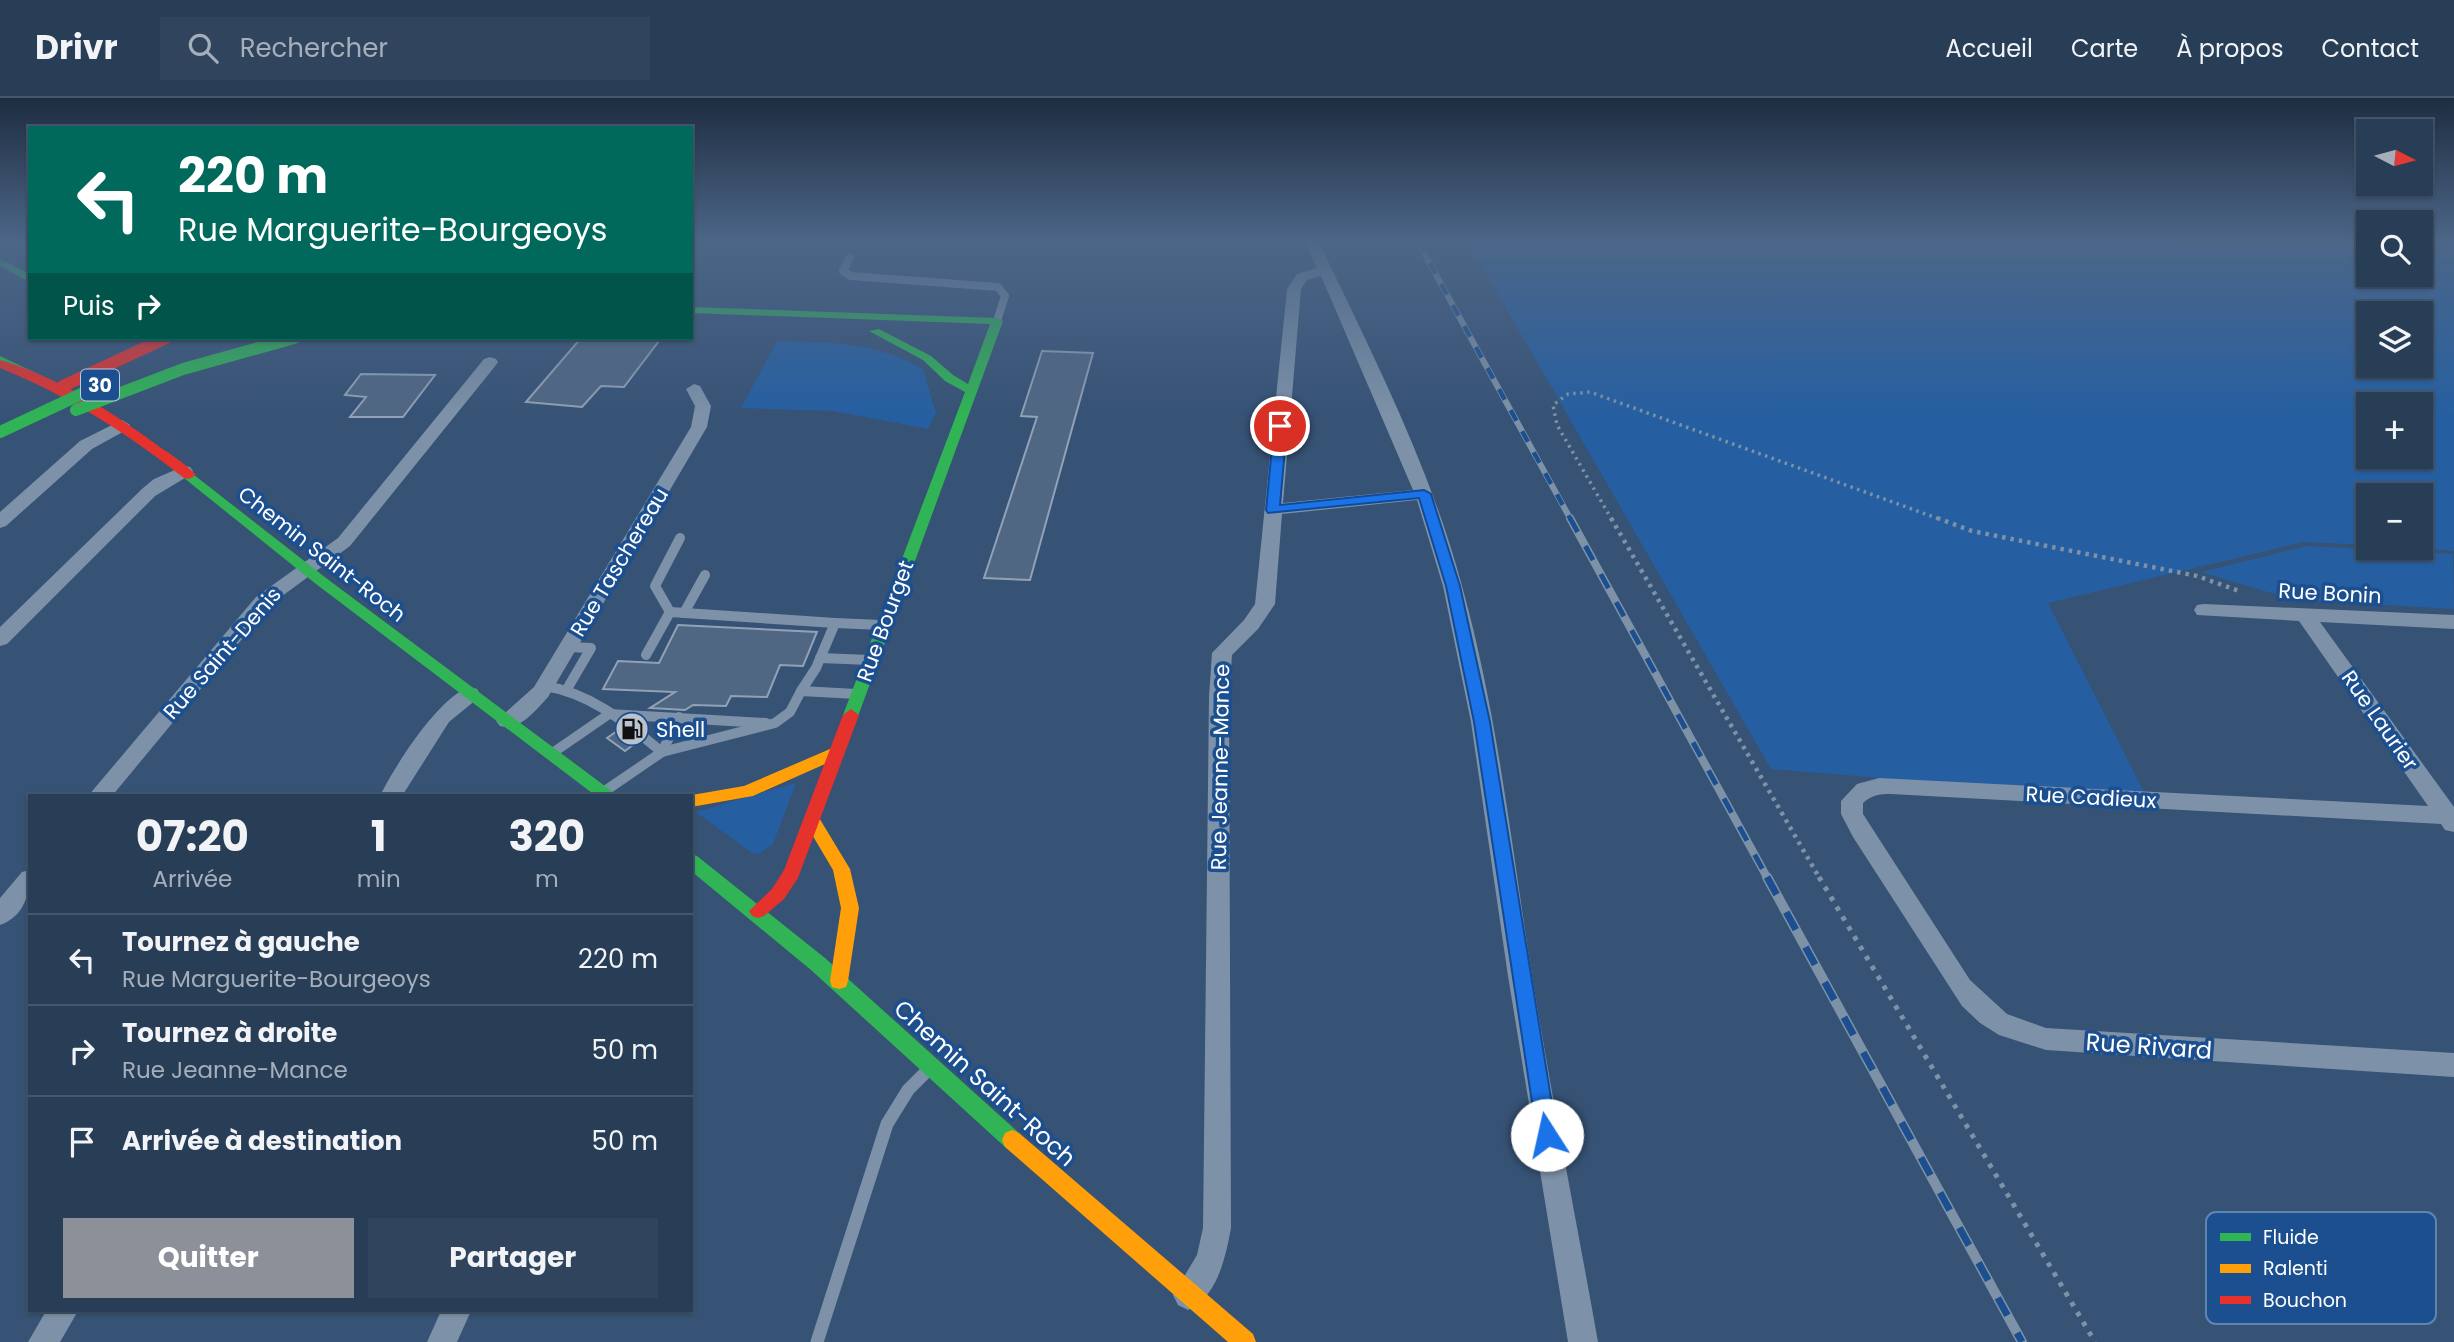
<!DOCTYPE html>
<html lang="fr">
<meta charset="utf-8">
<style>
:root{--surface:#283e57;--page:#30455d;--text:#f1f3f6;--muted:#a5aeba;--line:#44576d;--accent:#8c9099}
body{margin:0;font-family:Poppins,sans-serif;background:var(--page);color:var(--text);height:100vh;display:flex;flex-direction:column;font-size:26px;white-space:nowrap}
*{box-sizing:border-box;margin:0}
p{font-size:23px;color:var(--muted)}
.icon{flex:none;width:38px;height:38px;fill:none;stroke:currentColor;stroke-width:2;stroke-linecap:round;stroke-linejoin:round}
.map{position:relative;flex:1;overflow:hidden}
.drawer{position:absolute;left:28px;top:696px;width:665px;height:518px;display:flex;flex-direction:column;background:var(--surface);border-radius:0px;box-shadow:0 2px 5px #0004,0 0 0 2px var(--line)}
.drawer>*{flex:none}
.banner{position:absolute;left:28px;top:28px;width:665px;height:214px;border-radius:0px;box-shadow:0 2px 5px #0004,0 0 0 2px var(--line);background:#00695c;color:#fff;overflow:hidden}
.needle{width:46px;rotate:96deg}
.controls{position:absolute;left:2356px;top:21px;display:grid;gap:14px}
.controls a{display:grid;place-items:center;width:77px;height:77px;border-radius:0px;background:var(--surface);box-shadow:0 2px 5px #0004,0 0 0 2px var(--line);font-size:35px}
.pin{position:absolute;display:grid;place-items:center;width:60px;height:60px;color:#fff;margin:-30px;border:4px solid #fff;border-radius:50%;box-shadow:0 2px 7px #0007}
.me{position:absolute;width:77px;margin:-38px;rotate:350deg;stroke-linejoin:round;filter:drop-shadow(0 0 5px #0008)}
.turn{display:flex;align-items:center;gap:24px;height:147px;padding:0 35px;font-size:32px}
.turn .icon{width:91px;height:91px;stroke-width:2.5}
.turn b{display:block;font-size:49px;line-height:60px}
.then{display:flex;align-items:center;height:66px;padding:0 35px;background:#0003;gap:14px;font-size:26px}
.eta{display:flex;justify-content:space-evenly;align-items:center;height:119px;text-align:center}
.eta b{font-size:42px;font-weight:700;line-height:49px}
.action{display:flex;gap:14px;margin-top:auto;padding:14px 35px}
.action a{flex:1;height:80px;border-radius:0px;background:var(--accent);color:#fff;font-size:28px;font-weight:700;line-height:80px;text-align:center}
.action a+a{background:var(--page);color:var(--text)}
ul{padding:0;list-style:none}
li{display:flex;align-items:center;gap:21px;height:91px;padding:0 35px;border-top:2px solid var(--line)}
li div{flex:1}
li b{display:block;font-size:26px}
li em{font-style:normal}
header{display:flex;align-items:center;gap:42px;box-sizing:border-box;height:98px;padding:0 35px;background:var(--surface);border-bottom:2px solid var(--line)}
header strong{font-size:33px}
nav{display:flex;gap:38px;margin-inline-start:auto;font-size:24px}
.search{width:490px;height:63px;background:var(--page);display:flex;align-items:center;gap:18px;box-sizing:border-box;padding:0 24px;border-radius:0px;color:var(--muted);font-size:26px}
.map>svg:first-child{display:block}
.green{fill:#265fa1;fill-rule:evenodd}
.building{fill:#506783;stroke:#92a2b6;stroke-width:2}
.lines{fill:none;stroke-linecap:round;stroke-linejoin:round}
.path-far2{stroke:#7d92a8;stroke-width:3.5;stroke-dasharray:2.5 4.5;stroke-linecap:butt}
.path-far1{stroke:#7d92a8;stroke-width:4.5;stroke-dasharray:3.5 5;stroke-linecap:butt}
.path{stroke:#7d92a8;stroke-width:5;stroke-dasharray:4.5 7;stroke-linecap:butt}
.lane-far2{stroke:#7d92a8;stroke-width:8}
.lane-far1{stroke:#7d92a8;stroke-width:10}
.lane{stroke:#7d92a8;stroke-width:13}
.street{fill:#7d92a8;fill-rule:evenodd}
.fast{fill:#30b455;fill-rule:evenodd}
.slow{fill:#ff9f0a;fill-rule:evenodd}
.jam{fill:#e5322d;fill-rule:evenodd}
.rail-far2-casing{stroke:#7e92a7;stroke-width:6}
.rail-far1-casing{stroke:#7e92a7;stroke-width:8}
.rail-casing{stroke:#7e92a7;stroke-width:10}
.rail-far2{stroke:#1b4f8f;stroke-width:4.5;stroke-dasharray:12;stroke-linecap:butt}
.rail-far1{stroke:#1b4f8f;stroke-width:5;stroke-dasharray:16;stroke-linecap:butt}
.rail{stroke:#1b4f8f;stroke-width:7;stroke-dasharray:20;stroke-linecap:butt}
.fast-bridge{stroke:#30b455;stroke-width:12}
.jam-bridge{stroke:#e5322d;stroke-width:12}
.route{fill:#1a73e8;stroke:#114b97;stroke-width:2}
.labels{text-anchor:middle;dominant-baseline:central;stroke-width:7;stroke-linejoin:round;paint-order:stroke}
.shield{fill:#1b4f8f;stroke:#bbcadd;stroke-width:2}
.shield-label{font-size:19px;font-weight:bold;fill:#fff}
.street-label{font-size:21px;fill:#fff;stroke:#1b4f8f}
.poi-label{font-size:21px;fill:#fff;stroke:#1b4f8f;text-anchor:start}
.near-street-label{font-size:24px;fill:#fff;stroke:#1b4f8f}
.key{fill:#1b4f8f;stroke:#5f84b1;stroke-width:2}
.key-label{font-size:19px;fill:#fff}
</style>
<header>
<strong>Drivr</strong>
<div class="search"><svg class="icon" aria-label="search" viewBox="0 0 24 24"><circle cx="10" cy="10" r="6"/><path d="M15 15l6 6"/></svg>Rechercher</div>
<nav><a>Accueil</a><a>Carte</a><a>À propos</a><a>Contact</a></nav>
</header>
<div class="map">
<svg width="2454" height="1244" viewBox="0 0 2454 1244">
<rect width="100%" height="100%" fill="#365274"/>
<g class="green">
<path d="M 1468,144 L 2163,144 L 2368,147 L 2368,177 L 2420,177 L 2420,144 L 2454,144 L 2454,453 L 2419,450 L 2420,397 L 2368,397 L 2368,447 L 2304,444 L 2048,505 L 2148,702 L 1771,671 ZM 2368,215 L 2420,215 L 2420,268 L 2368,268 ZM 2368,306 L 2420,306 L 2420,359 L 2368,359 Z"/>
<path d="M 777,243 C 828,244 878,244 923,271 L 936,315 L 928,331 L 833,313 L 741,310 Z"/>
<polygon points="2306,448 2453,456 2454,511 2320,503 2271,495 2201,474"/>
<polygon points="796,685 773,746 759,756 752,755 696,714"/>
</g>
<g class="building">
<polygon points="581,240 659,243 624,289 601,288 582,309 526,304"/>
<polygon points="1042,253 1093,255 1030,482 984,480 1037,319 1021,318"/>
<polygon points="361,276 435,277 403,319 350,319 366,299 345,297"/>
<polygon points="678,527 817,534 803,568 780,567 767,599 731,598 726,608 693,607 685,612 650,610 675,594 603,591 618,563 659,565"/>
<polygon points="620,631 637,644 625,653 607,640"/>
</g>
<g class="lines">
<polyline class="path-far2" points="1612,422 1557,327 1553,307 1568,296 1590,294 1942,422"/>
<g class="path-far1">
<polyline points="1611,420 1820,781"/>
<polyline points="1937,420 1972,433 2197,478 2242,494"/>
</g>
<polyline class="path" points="1819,779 2095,1244"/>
<polyline class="lane-far2" points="850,159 843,173 851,178 998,189 1005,198 997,223"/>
<g class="lane-far1">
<polyline points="670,514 655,488 680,440"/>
<polyline points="684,515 705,477"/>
<polyline points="646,557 670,514 835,525"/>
<polyline points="820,560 870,562"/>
<path d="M 545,588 C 591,595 627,626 662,654 L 775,625 L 790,614 L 801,593 L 856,596"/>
<polyline points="567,591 591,550 568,549"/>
<polyline points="801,593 816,570 835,525 882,527"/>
<polyline points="551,656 609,616 766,625"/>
<polyline points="602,695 662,654 679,619"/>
</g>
<polyline class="lane" points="817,1244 887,1026 908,992 929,971"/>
<g class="street">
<path d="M 1305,144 L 1319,144 C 1372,256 1430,368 1462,488 C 1497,613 1511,744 1531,871 C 1551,996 1576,1120 1598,1244 L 1568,1244 L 1508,878 L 1471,624 L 1443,488 L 1417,402 L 1282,416 L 1275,506 L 1258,531 L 1232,557 L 1229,598 L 1231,1130 C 1226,1158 1217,1200 1188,1212 L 1178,1207 L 1173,1197 L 1197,1157 L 1203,1130 L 1209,598 L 1212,555 L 1244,522 L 1255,506 L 1287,191 L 1297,176 L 1317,170 ZM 1321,178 L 1413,392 L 1283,405 L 1301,191 L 1307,182 Z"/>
<polygon points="490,259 496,261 498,264 496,267 350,448 270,507 112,698 88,698 256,499 338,440 484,261"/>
<path d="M 694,286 L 700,288 L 711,308 L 707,329 L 548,599 C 536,612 519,634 500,628 L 496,623 L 534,589 L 691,329 L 695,308 L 686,291 Z"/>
<polygon points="122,322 130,327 128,331 92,351 6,428 0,430 0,414 80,343"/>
<polygon points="184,368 190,369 193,373 190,377 155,398 7,546 0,548 0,529 143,390 154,381"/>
<path d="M 2204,506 L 2454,517 L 2454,531 L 2320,524 L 2454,709 L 2454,734 L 2445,732 L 2441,726 L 1891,696 C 1879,696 1872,697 1863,705 L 1863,716 L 1970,882 L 2007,916 L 2046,930 L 2454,955 L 2454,979 L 2046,952 L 1999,937 L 1980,925 L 1962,908 L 1853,739 L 1841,716 L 1841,703 L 1857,686 L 1879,680 L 2428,708 L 2299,523 L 2197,517 L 2194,512 L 2197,507 Z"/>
<path d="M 470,589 L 477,591 L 480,596 L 477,601 L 449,624 L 402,698 L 380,698 C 394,669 439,598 470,589 Z"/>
<path d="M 30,772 C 30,795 25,818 0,827 L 0,800 L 22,774 Z"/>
<polygon points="46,1213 78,1213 60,1244 28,1244"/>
<polygon points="441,1213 471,1213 457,1244 427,1244"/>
</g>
<g class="fast">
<polygon points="0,161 30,176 30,184 0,168"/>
<polygon points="691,209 997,220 1003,223 857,621 851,623 843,617 965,294 945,283 923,262 869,233 879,231 931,258 953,277 968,286 990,226 691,215"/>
<polygon points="0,258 36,275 38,278 32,282 28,281 0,267"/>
<polygon points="189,373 326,480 613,694 615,698 596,698 316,486 184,380 182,377"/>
<polygon points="691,756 697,758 825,860 1019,1035 1022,1042 1019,1049 1012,1052 1005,1049 811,872 691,773"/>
</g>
<g class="slow">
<polygon points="837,648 843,650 845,654 843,658 753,698 691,709 691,698 686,698 744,688"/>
<polygon points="812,716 818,718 850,771 859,810 848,883 846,889 839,891 832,889 830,883 841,810 833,772 804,723 806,718"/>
<polygon points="1012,1032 1019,1035 1253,1236 1256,1244 1228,1244 1005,1049 1002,1042 1005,1035"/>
</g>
<g class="jam">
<path d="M 0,262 C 56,278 111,313 157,347 C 170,356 185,365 196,377 L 189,381 L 184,380 C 127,335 67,297 0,270 Z"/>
<polygon points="851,611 859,617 798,780 784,801 764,818 758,820 752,818 749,813 772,791 784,772 843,617"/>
</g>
<defs>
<polyline id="rail-far2" points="1418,144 1571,422"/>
<polyline id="rail-far1" points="1570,420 1768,781"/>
<polyline id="rail" points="1767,779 2022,1244"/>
</defs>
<use href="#rail-far2" class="rail-far2-casing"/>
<use href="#rail-far1" class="rail-far1-casing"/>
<use href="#rail" class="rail-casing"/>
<use href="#rail-far2" class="rail-far2"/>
<use href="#rail-far1" class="rail-far1"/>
<use href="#rail" class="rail"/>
<g class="fast-bridge">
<polyline points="76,312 183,271 294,240"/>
<polyline points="0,334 94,290"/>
</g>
<polyline class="jam-bridge" points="63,288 166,240"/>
</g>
<linearGradient id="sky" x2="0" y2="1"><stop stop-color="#1e2d40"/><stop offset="0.45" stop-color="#4c6688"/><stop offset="1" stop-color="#4c6688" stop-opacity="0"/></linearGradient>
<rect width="2454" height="318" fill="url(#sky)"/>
<polygon class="route" points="1280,325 1287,328 1280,407 1424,392 1431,396 1460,488 1490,624 1557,1037 1554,1044 1547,1046 1540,1044 1537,1037 1474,624 1446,488 1419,400 1268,415 1266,412 1274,328"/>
<defs>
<symbol id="fuel-disc" viewBox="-11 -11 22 22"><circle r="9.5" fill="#b9c2ce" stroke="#1b4f8f"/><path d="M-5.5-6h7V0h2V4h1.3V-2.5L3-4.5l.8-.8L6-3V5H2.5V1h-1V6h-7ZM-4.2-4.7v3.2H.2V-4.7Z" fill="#111"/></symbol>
</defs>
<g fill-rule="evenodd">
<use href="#fuel-disc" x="613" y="612" width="38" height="38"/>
</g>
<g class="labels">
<rect class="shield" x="81" y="271.5" width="38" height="31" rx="5"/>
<g class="shield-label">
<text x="100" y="287">30</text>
</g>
<g class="street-label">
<text transform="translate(322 456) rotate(38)">Chemin Saint-Roch</text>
<text transform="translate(619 464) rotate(-59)">Rue Taschereau</text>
<text transform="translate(2330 495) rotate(3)">Rue Bonin</text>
<text transform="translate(885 523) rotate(-70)">Rue Bourget</text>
<text transform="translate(222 555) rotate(-49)">Rue Saint-Denis</text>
<text transform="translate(2380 622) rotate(55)">Rue Laurier</text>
<text transform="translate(1220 669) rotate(-89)">Rue Jeanne-Mance</text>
<text transform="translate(2091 699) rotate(3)">Rue Cadieux</text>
</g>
<g class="poi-label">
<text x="656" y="631">Shell</text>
</g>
<g class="near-street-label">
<text transform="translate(2149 948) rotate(4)">Rue Rivard</text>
<text transform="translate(985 985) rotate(42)">Chemin Saint-Roch</text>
</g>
</g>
<rect x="2206" y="1114" width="230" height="112" rx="10" class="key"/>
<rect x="2220" y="1135" width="31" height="8" fill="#30b455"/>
<rect x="2220" y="1166" width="31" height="9" fill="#ff9f0a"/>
<rect x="2220" y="1198" width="31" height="8" fill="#e5322d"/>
<g class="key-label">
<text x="2263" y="1146">Fluide</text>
<text x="2263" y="1177">Ralenti</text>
<text x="2263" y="1209">Bouchon</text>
</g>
</svg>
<div class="controls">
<a><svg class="needle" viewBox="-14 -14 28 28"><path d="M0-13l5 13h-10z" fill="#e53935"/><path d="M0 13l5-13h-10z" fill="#a5aeba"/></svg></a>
<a><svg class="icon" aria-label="search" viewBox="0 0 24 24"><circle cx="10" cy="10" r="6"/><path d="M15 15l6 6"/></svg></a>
<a><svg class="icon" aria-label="layers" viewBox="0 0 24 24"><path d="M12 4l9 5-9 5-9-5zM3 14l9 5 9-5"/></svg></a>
<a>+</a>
<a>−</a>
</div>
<div class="pin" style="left:1280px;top:328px;background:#d93025"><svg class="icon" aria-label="arrive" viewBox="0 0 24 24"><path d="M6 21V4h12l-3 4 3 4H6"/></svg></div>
<svg class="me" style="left:1547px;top:1037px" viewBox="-20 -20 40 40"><circle r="19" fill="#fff"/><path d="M0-13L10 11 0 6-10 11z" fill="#1a73e8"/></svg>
<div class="banner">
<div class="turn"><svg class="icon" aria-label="left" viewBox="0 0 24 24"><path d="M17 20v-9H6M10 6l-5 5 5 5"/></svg><div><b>220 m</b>Rue Marguerite-Bourgeoys</div></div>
<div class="then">Puis<svg class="icon" aria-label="right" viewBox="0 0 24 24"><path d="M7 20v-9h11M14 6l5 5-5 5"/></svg></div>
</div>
<section class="drawer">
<div class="eta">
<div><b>07:20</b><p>Arrivée</p></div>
<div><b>1</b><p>min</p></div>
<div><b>320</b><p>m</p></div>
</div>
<ul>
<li><svg class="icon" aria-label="left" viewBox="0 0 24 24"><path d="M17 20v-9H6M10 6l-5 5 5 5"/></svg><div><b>Tournez à gauche</b><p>Rue Marguerite-Bourgeoys</p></div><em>220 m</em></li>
<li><svg class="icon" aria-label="right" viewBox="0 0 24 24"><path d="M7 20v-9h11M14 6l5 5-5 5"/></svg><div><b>Tournez à droite</b><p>Rue Jeanne-Mance</p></div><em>50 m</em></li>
<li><svg class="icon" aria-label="arrive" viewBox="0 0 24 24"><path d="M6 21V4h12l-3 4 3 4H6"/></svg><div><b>Arrivée à destination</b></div><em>50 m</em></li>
</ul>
<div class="action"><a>Quitter</a><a>Partager</a></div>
</section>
</div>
